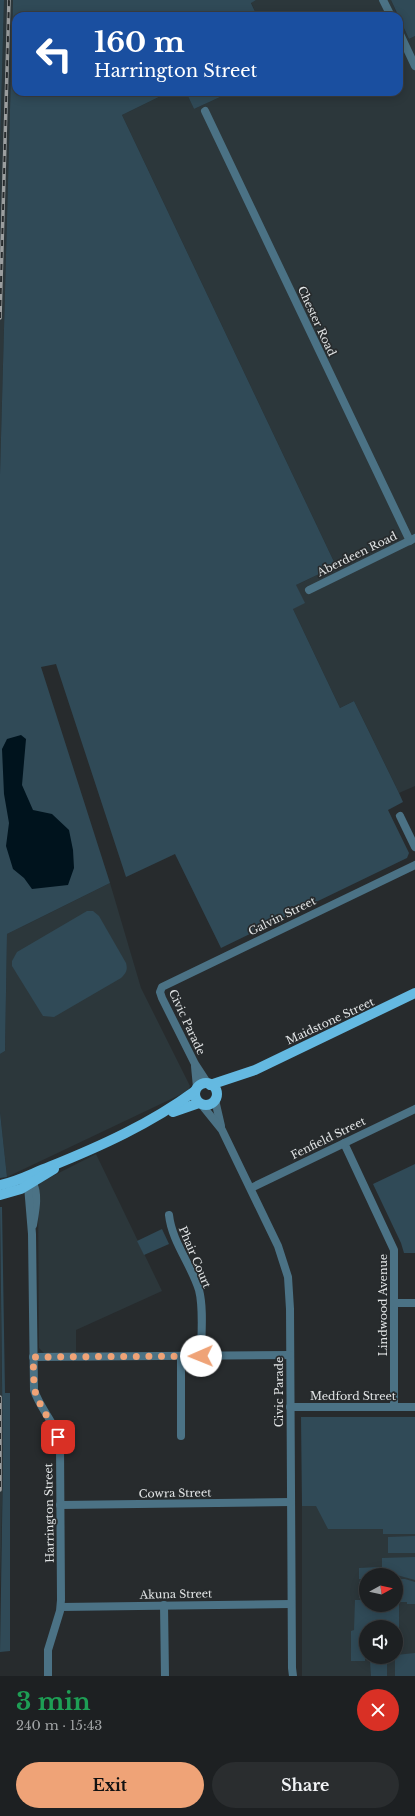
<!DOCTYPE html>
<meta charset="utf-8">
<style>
:root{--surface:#1d2022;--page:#2a2d2f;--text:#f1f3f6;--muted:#a0a3a5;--line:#3b3e40;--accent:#efa377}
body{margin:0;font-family:"Libre Baskerville",serif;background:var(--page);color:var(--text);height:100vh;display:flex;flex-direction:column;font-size:15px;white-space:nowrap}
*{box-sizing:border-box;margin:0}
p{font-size:13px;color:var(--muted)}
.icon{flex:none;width:22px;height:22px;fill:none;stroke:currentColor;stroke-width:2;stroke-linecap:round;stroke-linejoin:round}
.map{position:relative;height:1676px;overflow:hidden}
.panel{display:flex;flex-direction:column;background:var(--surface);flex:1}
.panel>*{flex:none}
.hud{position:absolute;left:12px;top:12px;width:391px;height:84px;border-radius:12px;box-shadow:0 2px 10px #0003,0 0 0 1px var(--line);background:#1a4fa0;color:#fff;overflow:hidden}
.needle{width:26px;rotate:82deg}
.tools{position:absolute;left:359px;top:1568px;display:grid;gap:8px}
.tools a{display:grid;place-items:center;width:44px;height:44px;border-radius:50%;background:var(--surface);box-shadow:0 2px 10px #0003,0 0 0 1px var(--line);font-size:20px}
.pin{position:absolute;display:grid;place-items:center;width:34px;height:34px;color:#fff;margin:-17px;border-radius:8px;box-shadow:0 2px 6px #0006}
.me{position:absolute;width:44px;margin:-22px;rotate:269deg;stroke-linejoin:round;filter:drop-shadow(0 0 3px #0008)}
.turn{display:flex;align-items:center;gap:14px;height:84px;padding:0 16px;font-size:18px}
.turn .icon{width:52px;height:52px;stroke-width:2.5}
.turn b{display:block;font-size:28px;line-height:34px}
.round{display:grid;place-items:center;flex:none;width:42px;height:42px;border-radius:21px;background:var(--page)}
.overview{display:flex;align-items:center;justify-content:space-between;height:68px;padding:0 16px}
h1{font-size:24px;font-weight:800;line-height:30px;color:#1e9e55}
.button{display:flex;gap:8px;margin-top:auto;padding:8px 16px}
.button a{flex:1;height:46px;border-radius:24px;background:var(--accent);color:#111;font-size:16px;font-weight:800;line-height:46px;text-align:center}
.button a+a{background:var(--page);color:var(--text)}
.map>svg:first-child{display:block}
.built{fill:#2c373b;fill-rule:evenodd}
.green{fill:#304a57}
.water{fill:#00131d}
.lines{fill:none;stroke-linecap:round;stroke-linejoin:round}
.minor{stroke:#4b7285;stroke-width:8}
.major{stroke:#64b9e1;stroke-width:10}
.rail-casing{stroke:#9b9e9f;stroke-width:3.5}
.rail{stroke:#272b2d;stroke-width:2;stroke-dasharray:6;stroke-linecap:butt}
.route{stroke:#efa377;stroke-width:7;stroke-dasharray:0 12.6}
.labels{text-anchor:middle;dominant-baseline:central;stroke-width:3.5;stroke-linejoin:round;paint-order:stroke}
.street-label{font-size:11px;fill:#e1e4e5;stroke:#272b2d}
</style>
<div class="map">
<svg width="415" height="1676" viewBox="0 0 415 1676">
<rect width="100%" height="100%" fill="#272b2d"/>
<g class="built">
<polygon points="4,0 13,0 0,474 0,148"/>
<polygon points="256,0 391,0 398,16 257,16 251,2"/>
<polygon points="399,18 409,39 415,36 415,786 399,793 354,701 340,708 293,609 296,585 336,566 122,115 169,92 186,92 194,109 231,92 399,92"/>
<polygon points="110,883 141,988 190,1086 188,1091 7,1177 0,1112 0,1054 5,1051 7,934"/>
<polygon points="96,1154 162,1291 76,1330 76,1353 44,1353 39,1348 38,1187 41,1182"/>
<polygon points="0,1241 3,1463 0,1590"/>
<path d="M 415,1417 L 415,1676 L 302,1676 L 302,1474 ZM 366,1575 L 396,1575 L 396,1605 L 366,1605 ZM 366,1627 L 396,1627 L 396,1657 L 366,1657 Z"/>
</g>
<g class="green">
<polygon points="0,0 4,0 0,148"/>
<polygon points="13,0 256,0 251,3 257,16 16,16 16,92 169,92 122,115 336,566 296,585 305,603 293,609 340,708 354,701 399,793 403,802 388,810 409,853 407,858 221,948 175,854 126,877 56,664 41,667 110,883 7,934 5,1051 0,1054 0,474"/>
<polygon points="391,0 415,0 415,36 409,39"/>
<polygon points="186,92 231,92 194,109"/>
<path d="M 87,911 L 93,911 L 99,916 L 126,963 C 128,970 126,973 121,978 L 54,1017 L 43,1016 L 12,966 L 12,961 L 17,952 Z"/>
<polygon points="0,1112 7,1177 0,1178"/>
<polygon points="415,1164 415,1253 404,1253 401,1243 373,1184"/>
<polygon points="0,1207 2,1207 5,1393 10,1393 10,1651 0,1652 3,1463"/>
<polygon points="162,1229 169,1244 144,1255 137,1241"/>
<polygon points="415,1417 415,1534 383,1534 383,1529 328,1529 316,1506 302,1506 301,1417"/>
<polygon points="415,1536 415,1553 388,1553 388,1537"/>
<polygon points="415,1557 415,1580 393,1574 387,1574 382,1567 382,1558"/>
<polygon points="379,1567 379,1575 366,1575 366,1579 359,1579 359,1568"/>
<polygon points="396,1579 405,1579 415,1582 415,1604 407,1604 407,1602 399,1602 399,1628 398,1629 398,1638 401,1639 401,1642 396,1642 396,1627 366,1627 366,1657 390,1657 390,1658 375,1660 374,1658 365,1658 365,1661 351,1661 351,1631 354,1630 355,1600 366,1600 366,1605 396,1605"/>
<rect x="359" y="1582" width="7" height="16"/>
<polygon points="415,1653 415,1676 395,1676 395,1659 393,1657 396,1657 396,1655"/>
<polygon points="372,1660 372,1662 387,1662 387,1676 371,1676 370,1661"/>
</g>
<polygon class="water" points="21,735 26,739 22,785 33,810 52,814 69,830 73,850 74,868 68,885 32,889 24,878 13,869 6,846 9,823 4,794 2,749 7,739"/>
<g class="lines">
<g class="minor">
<polyline points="383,0 391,16"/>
<polyline points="399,32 415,66"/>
<polyline points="205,111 410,541"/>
<polyline points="309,590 415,538"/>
<polyline points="400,816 415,847"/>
<polyline points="195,1066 197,1087"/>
<polyline points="208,1084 195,1064 162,998 160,992 162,987 415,865"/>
<polyline points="215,1100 221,1126"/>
<polyline points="201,1104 222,1130 278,1246 288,1277 290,1309 292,1668 293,1676"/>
<polyline points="344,1143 394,1250 394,1407"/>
<path d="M 33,1183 C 39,1195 35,1212 33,1225"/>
<path d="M 28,1186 L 32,1234 L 34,1390 C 40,1409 57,1425 60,1444 L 61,1600 L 60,1611 L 48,1650 L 48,1676"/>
<polyline points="251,1188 415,1109"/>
<path d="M 169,1215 C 172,1242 191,1264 199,1290 C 204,1309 201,1336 201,1356"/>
<polyline points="394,1303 415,1303"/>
<polyline points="181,1356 181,1436"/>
<polyline points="33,1357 290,1355"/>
<polyline points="290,1407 415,1407"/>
<polyline points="60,1505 291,1502"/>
<polyline points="164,1605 165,1676"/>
<polyline points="61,1607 291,1604"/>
</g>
<g class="major">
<circle cx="206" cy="1094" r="11"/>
<polyline points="210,1085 255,1070 415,993"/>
<polyline points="173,1112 199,1103"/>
<path d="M 0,1185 C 17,1182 33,1173 49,1167 C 101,1146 150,1124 195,1091"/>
<polyline points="0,1195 21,1189 54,1169"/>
</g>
<defs>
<g id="rail">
<polyline points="0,318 9,0"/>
<polyline points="0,1397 0,1490"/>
</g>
</defs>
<use href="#rail" class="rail-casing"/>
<use href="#rail" class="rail"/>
</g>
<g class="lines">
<polyline class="route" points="58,1437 36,1396 34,1384 33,1357 201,1356"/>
</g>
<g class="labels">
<g class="street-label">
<text transform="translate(317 321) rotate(65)">Chester Road</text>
<text transform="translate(357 554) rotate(-26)">Aberdeen Road</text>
<text transform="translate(282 916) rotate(-26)">Galvin Street</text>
<text transform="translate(330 1021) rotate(-25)">Maidstone Street</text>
<text transform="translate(187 1022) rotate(65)">Civic Parade</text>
<text transform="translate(328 1138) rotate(-26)">Fenfield Street</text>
<text transform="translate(195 1257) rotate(67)">Phair Court</text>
<text transform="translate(383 1305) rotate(-90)">Lindwood Avenue</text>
<text transform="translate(279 1392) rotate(-90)">Civic Parade</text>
<text x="353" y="1396">Medford Street</text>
<text transform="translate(175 1493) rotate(-1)">Cowra Street</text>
<text transform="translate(49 1513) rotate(-91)">Harrington Street</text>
<text transform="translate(176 1594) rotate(-1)">Akuna Street</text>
</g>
</g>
</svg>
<div class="tools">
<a><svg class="needle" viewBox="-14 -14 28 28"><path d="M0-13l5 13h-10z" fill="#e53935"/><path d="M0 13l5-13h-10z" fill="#a0a3a5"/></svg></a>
<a><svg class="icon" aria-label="sound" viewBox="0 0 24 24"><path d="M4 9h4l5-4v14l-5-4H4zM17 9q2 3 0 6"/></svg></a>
</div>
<div class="pin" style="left:58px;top:1437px;background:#d93025"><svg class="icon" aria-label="arrive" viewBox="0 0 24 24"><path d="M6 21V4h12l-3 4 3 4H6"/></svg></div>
<svg class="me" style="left:201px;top:1356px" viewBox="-20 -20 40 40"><circle r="19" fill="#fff"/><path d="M0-13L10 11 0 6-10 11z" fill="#efa377"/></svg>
<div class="hud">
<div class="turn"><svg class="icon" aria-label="left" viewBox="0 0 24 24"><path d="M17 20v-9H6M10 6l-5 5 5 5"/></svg><div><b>160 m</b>Harrington Street</div></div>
</div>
</div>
<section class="panel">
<div class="overview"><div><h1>3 min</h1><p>240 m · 15:43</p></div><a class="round" style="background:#d93025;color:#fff"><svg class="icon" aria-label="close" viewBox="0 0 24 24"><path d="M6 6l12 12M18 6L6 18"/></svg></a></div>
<div class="button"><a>Exit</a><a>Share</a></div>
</section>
